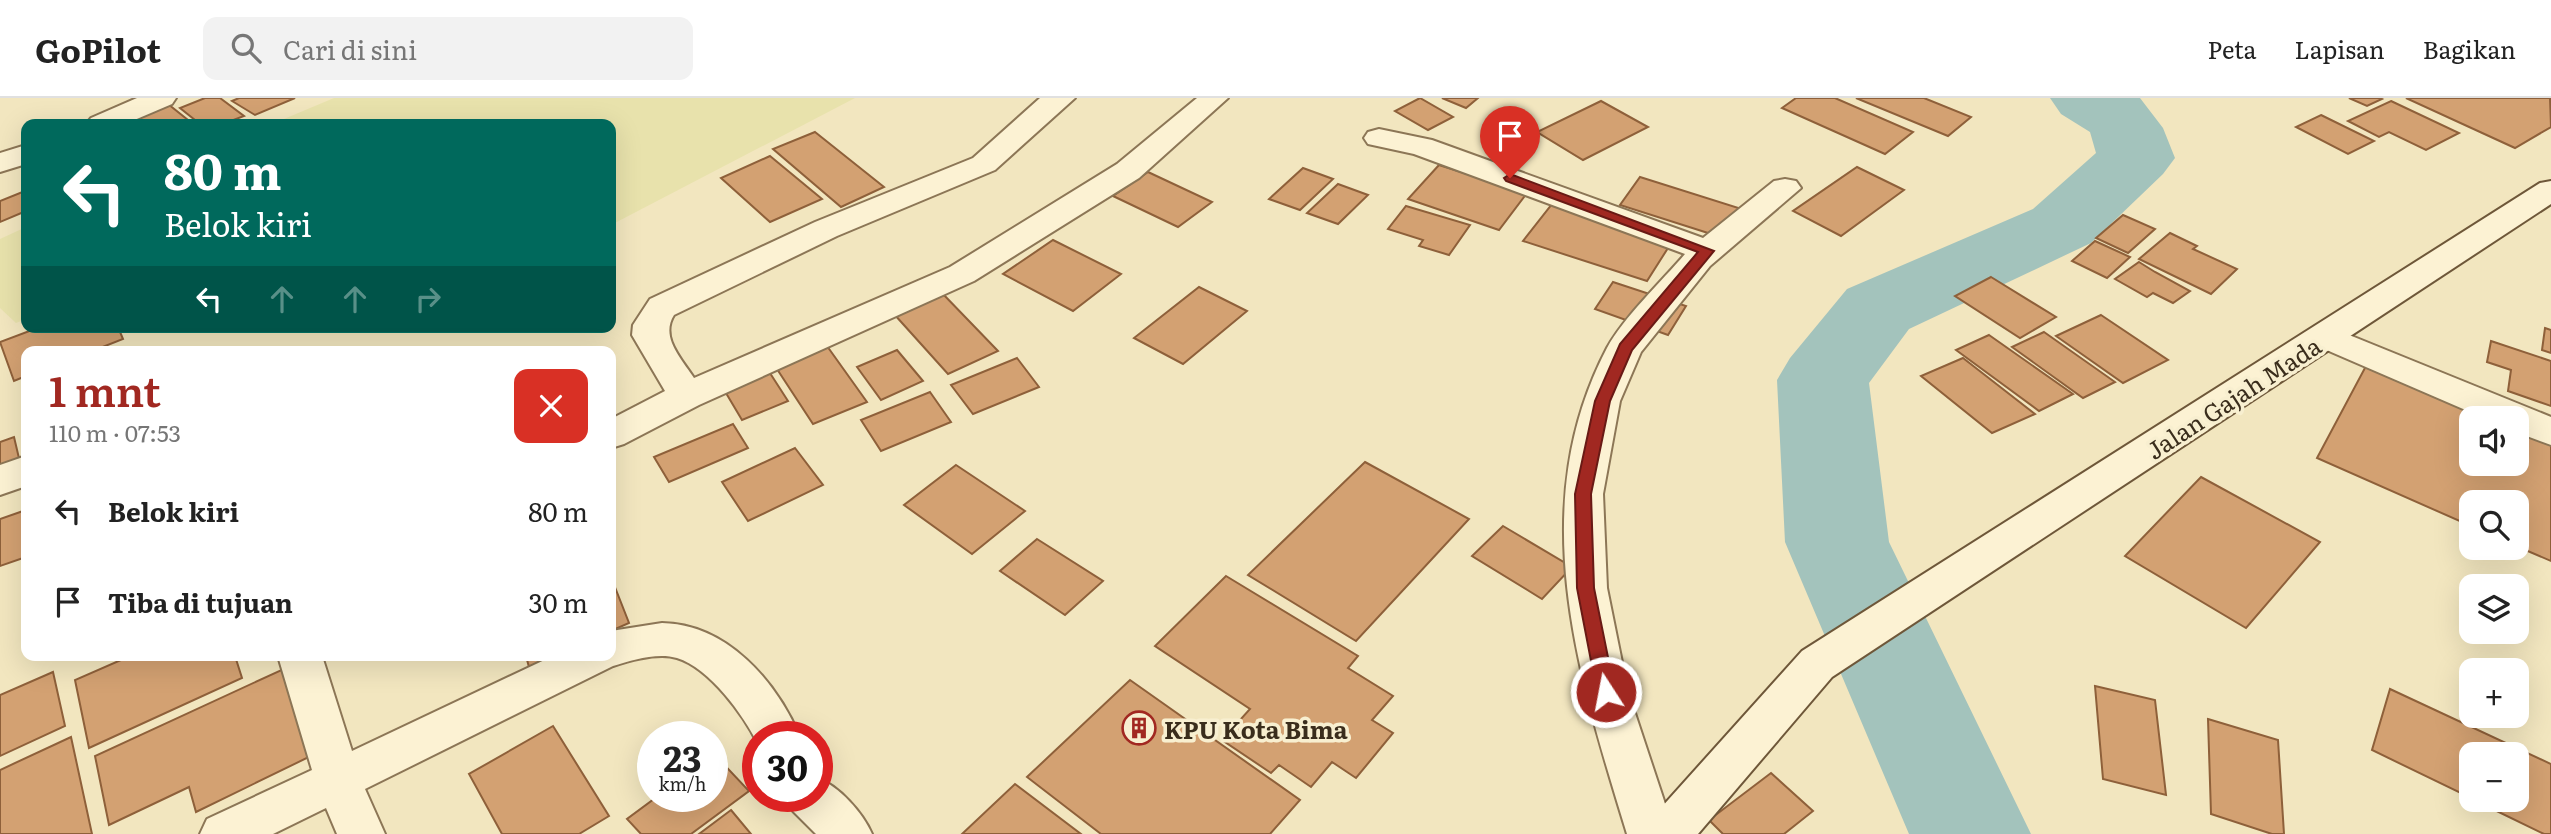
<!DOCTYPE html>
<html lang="id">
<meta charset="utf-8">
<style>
:root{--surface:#fff;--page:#f2f2f2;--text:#222;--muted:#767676;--line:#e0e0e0;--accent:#a12821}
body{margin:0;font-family:Literata,serif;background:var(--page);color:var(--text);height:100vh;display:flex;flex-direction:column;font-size:26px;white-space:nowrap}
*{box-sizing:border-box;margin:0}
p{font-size:23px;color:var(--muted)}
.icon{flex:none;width:38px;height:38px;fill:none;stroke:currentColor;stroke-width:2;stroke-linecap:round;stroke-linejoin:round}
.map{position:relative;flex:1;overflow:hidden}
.drawer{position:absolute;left:21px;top:248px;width:595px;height:315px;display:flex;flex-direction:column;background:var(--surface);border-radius:14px;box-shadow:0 7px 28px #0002}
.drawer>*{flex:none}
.banner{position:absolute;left:21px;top:21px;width:595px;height:214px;border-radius:14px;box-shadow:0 7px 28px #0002;background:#00695c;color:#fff;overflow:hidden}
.tools{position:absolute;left:2459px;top:308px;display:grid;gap:14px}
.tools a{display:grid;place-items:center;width:70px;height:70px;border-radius:14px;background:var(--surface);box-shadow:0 7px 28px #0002;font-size:35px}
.speed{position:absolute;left:637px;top:623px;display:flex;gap:14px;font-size:35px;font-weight:700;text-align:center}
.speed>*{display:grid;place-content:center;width:91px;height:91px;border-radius:50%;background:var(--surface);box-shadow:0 7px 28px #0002;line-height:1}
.speed small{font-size:18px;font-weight:400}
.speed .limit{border:10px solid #d22;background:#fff;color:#111}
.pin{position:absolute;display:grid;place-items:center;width:60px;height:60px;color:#fff;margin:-72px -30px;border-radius:50% 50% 50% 0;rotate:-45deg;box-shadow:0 0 7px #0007}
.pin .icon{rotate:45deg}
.me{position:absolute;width:77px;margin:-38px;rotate:349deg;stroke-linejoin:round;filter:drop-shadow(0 0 5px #0008)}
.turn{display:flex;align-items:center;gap:24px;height:147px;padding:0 28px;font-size:32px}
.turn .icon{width:91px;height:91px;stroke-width:2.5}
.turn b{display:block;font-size:49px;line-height:60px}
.lanes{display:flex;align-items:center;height:66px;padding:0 28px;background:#0003;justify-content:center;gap:35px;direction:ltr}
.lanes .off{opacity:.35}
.round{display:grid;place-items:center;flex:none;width:74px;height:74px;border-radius:14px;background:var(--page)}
.overview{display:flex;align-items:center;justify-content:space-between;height:119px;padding:0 28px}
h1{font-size:42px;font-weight:600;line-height:52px;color:var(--accent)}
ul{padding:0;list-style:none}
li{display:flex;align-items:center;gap:21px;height:91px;padding:0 28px}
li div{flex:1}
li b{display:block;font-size:26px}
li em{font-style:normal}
header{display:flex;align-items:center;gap:42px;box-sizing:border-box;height:98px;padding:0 35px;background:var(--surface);border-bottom:2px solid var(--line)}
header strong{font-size:33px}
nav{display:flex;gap:38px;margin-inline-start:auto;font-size:24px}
.search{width:490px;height:63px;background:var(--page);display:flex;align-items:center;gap:18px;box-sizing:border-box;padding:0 24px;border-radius:14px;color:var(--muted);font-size:26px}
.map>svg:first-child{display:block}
.farmland{fill:#e8e2ac}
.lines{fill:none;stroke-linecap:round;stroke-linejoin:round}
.river{fill:#a3c3bc;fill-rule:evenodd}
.building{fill:#d3a172;stroke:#8e603a;stroke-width:2}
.street-casing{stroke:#8c7656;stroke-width:4}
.secondary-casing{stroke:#6e5739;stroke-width:4}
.street{fill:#fcf2d3;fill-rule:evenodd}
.secondary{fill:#fcf2d3;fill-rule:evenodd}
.route{fill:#a12821;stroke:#691a15;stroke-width:2}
.labels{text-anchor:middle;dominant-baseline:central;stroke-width:7;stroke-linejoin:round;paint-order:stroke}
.street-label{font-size:24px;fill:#3a2d1c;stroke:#f8efd0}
.poi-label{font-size:24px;font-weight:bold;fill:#3a2d1c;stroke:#f8efd0;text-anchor:start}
</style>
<header>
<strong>GoPilot</strong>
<div class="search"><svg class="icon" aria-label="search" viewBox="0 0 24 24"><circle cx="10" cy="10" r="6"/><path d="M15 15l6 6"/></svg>Cari di sini</div>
<nav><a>Peta</a><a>Lapisan</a><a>Bagikan</a></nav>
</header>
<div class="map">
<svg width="2551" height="736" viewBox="0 0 2551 736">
<rect width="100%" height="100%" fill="#f2e6bf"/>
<g class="farmland">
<polygon points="334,0 855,0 611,127 611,26 272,26"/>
<polygon points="26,129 26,221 16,225 0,210 0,141"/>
</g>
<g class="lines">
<polygon class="river" points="2050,0 2140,0 2163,30 2175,60 2163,76 2091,145 1909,231 1869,285 1889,444 2031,736 1909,736 1785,444 1777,282 1790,260 1847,191 2033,111 2096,55 2090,34 2061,16"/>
</g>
<g class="building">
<polygon points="205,0 220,0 244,18 223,26 200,26 180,10"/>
<polygon points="239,0 295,0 255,17 232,3"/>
<polygon points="1420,0 1453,19 1428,32 1395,13"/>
<polygon points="1442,0 1478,0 1466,10"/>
<polygon points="1796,0 1835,0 1913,34 1885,56 1782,10"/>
<polygon points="1856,0 1924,0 1971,19 1948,38"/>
<polygon points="2349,0 2380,0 2382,1 2367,8"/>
<polygon points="2406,0 2550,0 2551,29 2515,50"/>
<polygon points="1601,3 1648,29 1583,62 1537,34"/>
<polygon points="2391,3 2459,35 2426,52 2389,34 2379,39 2348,23"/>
<polygon points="168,6 193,26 116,26"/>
<polygon points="2321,17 2374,43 2348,56 2296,29"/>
<polygon points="815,34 884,89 841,109 773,51"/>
<polygon points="770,58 822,101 770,124 721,80"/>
<polygon points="1439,67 1527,95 1499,132 1408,101"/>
<polygon points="1857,69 1904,92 1841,138 1793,113"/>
<polygon points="1303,70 1333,81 1300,112 1269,101"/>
<polygon points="1148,74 1212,104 1178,129 1113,98"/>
<polygon points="1640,79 1748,113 1730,142 1620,107"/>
<polygon points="1338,86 1368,97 1338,126 1307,115"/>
<polygon points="25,93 26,113 0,124 0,103"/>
<polygon points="1556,101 1675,139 1647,183 1523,143"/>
<polygon points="1406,108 1470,127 1449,157 1419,148 1423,142 1388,131"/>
<polygon points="2123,117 2155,131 2128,155 2096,140"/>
<polygon points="2170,135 2197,148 2193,151 2237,171 2211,196 2139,161"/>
<polygon points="1053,142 1121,176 1073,213 1003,176"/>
<polygon points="2095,143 2130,159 2107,180 2072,163"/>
<polygon points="2139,164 2155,174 2190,193 2173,205 2153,195 2147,199 2115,181"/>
<polygon points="1991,179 2056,219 2020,240 1955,198"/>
<polygon points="1613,184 1686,208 1668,237 1595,211"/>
<polygon points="1199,189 1247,213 1183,266 1134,240"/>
<polygon points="942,195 998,253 948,276 894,216"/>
<polygon points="2101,217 2168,262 2123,285 2056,238"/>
<polygon points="40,229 118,229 123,241 90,254 26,254 26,278 14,283 0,244"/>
<polygon points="2545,230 2551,232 2551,255 2542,252"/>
<polygon points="2044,234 2115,284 2083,300 2012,249"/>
<polygon points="1989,237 2073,296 2039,313 1956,252"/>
<polygon points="2491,243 2551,263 2551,308 2508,293 2511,272 2487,264"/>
<polygon points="827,248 867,304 813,326 775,268"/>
<polygon points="897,252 923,283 881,302 857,269"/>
<polygon points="1017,260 1039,289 973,316 951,287"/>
<polygon points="1963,260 2035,316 1992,335 1921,278"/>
<polygon points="2366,268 2494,320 2471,320 2471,366 2516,366 2516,329 2551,344 2551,463 2516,448 2516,404 2471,404 2471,428 2317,360"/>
<polygon points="768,272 788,303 742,322 723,290"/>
<polygon points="930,294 951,324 881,353 861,322"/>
<polygon points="733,326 748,350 669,384 654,359"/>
<polygon points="14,339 22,373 0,381 0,344"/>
<polygon points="795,350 823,387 748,423 722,384"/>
<polygon points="1365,364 1469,421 1356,543 1248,477"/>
<polygon points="956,367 1025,413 972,456 904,407"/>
<polygon points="2201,379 2320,444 2246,530 2125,458"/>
<polygon points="26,412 26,459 0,468 0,421"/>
<polygon points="1503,428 1572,469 1542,501 1472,458"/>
<polygon points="1037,441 1103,483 1065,517 1000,473"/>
<polygon points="1226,478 1358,558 1348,570 1393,598 1372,622 1393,635 1356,680 1332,664 1311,689 1279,667 1271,675 1222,642 1250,611 1155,548"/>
<polygon points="611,479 629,525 611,533"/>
<polygon points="130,558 235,558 242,580 89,650 75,582"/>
<polygon points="526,558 553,558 529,569"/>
<polygon points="288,569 317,655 196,714 189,689 109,727 95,658"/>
<polygon points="53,574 65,628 0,658 0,597"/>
<polygon points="1130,582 1300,702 1270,736 1101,736 1027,679"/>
<polygon points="2095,588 2155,602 2166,697 2103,681"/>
<polygon points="2390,591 2551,666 2551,736 2544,736 2474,702 2516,702 2516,656 2471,656 2471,700 2372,652"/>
<polygon points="2208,621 2278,642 2284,736 2272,736 2211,716"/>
<polygon points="553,628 609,718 579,736 502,736 469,676"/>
<polygon points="71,639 92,736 0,736 0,672"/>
<polygon points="715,657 749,693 691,736 641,736 627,721 658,698 712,698 712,659"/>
<polygon points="1771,675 1813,713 1784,736 1723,736 1709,722"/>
<polygon points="1015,686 1081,736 962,736"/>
<polygon points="731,712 751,736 699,736"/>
</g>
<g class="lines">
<defs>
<g id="street">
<polygon points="137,0 176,0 172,6 125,26 86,26 91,20"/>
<path d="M 1040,0 L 1075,0 L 995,72 L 837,138 L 674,217 C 660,239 681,260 694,280 L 950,169 L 1117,66 L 1197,0 L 1228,0 L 1139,80 L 974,183 L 699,307 L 624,346 L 611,350 L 611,321 L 665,293 L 632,237 L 633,227 L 650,201 L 815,124 L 973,60 Z"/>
<path d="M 1379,31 L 1432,42 L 1703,140 L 1774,83 L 1785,81 L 1796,83 L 1801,90 L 1710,168 L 1641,254 L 1620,303 L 1603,396 L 1607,490 L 1628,594 L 1675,736 L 1627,736 C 1578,576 1524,409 1607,250 C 1623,220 1662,183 1685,156 L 1414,56 L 1368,46 L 1364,40 L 1368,34 Z"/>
<polygon points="26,47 26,66 0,74 0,55"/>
<polygon points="2327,228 2551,319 2551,347 2516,334 2516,320 2484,320 2315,247 2309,239 2315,231"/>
<polygon points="26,358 26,388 0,397 0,367"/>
<path d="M 662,525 C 727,526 776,583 800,639 L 758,639 L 758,646 C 744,618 710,570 677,560 C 658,554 631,562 613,568 L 365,691 L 385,736 L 337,736 L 326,710 L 273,736 L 200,736 L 207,721 L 312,672 L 278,558 L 322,558 L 352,653 L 553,558 L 611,558 L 611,533 Z"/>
<path d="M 817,680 C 839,688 863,715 872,736 L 816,736 L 793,713 L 786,698 L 817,698 Z"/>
</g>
<polygon id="secondary" points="2551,83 2551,106 1832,579 1698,736 1644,736 1651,721 1802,553 2540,85"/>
</defs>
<use href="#street" class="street-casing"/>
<use href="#secondary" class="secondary-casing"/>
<use href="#street" class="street"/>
<use href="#secondary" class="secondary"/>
</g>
<polygon class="route" points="1510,76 1714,153 1632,252 1610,303 1591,396 1594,490 1615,594 1606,601 1597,594 1577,490 1575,396 1595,303 1620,246 1698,154 1506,83 1504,80"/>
<defs>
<symbol id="building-ring" viewBox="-11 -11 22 22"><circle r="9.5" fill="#f8efd0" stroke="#a12821" stroke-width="1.5"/><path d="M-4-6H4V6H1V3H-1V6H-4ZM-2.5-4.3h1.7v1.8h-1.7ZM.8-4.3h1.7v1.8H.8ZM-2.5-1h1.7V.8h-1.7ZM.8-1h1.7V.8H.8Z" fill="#a12821"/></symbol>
</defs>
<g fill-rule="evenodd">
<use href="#building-ring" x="1120" y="611" width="38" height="38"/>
</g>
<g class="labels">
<g class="street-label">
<text transform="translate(2233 299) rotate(-33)">Jalan Gajah Mada</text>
</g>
<g class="poi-label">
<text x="1164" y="630">KPU Kota Bima</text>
</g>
</g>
</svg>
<div class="tools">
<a><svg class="icon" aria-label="sound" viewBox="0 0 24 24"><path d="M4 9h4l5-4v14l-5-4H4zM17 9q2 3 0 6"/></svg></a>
<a><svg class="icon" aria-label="search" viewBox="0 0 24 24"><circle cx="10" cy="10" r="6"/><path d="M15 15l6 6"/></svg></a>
<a><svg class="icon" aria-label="layers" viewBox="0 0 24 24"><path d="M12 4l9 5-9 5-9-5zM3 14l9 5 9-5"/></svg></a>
<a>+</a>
<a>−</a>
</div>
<div class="speed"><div>23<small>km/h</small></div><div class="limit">30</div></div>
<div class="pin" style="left:1510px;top:80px;background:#d93025"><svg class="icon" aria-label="arrive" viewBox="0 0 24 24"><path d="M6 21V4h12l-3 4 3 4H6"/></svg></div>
<svg class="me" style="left:1606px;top:594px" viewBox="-20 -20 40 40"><circle r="17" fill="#a12821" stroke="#fff" stroke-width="3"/><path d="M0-11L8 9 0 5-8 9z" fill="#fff"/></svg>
<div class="banner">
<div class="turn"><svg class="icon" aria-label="left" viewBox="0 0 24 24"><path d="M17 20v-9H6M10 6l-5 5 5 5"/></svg><div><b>80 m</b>Belok kiri</div></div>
<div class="lanes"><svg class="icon" aria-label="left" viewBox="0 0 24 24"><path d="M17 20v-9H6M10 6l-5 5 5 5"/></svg><svg class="icon off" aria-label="ahead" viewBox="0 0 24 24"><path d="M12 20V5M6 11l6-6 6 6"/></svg><svg class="icon off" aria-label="ahead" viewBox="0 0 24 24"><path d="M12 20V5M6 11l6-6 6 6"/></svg><svg class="icon off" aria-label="right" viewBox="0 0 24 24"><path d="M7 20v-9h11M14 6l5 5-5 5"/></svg></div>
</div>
<section class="drawer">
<div class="overview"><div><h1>1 mnt</h1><p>110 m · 07:53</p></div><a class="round" style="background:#d93025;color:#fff"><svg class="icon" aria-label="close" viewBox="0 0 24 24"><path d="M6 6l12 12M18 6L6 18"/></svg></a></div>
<ul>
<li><svg class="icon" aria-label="left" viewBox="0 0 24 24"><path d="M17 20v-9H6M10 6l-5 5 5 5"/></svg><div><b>Belok kiri</b></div><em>80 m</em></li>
<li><svg class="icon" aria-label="arrive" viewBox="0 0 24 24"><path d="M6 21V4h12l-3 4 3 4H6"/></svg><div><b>Tiba di tujuan</b></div><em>30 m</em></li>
</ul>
</section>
</div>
